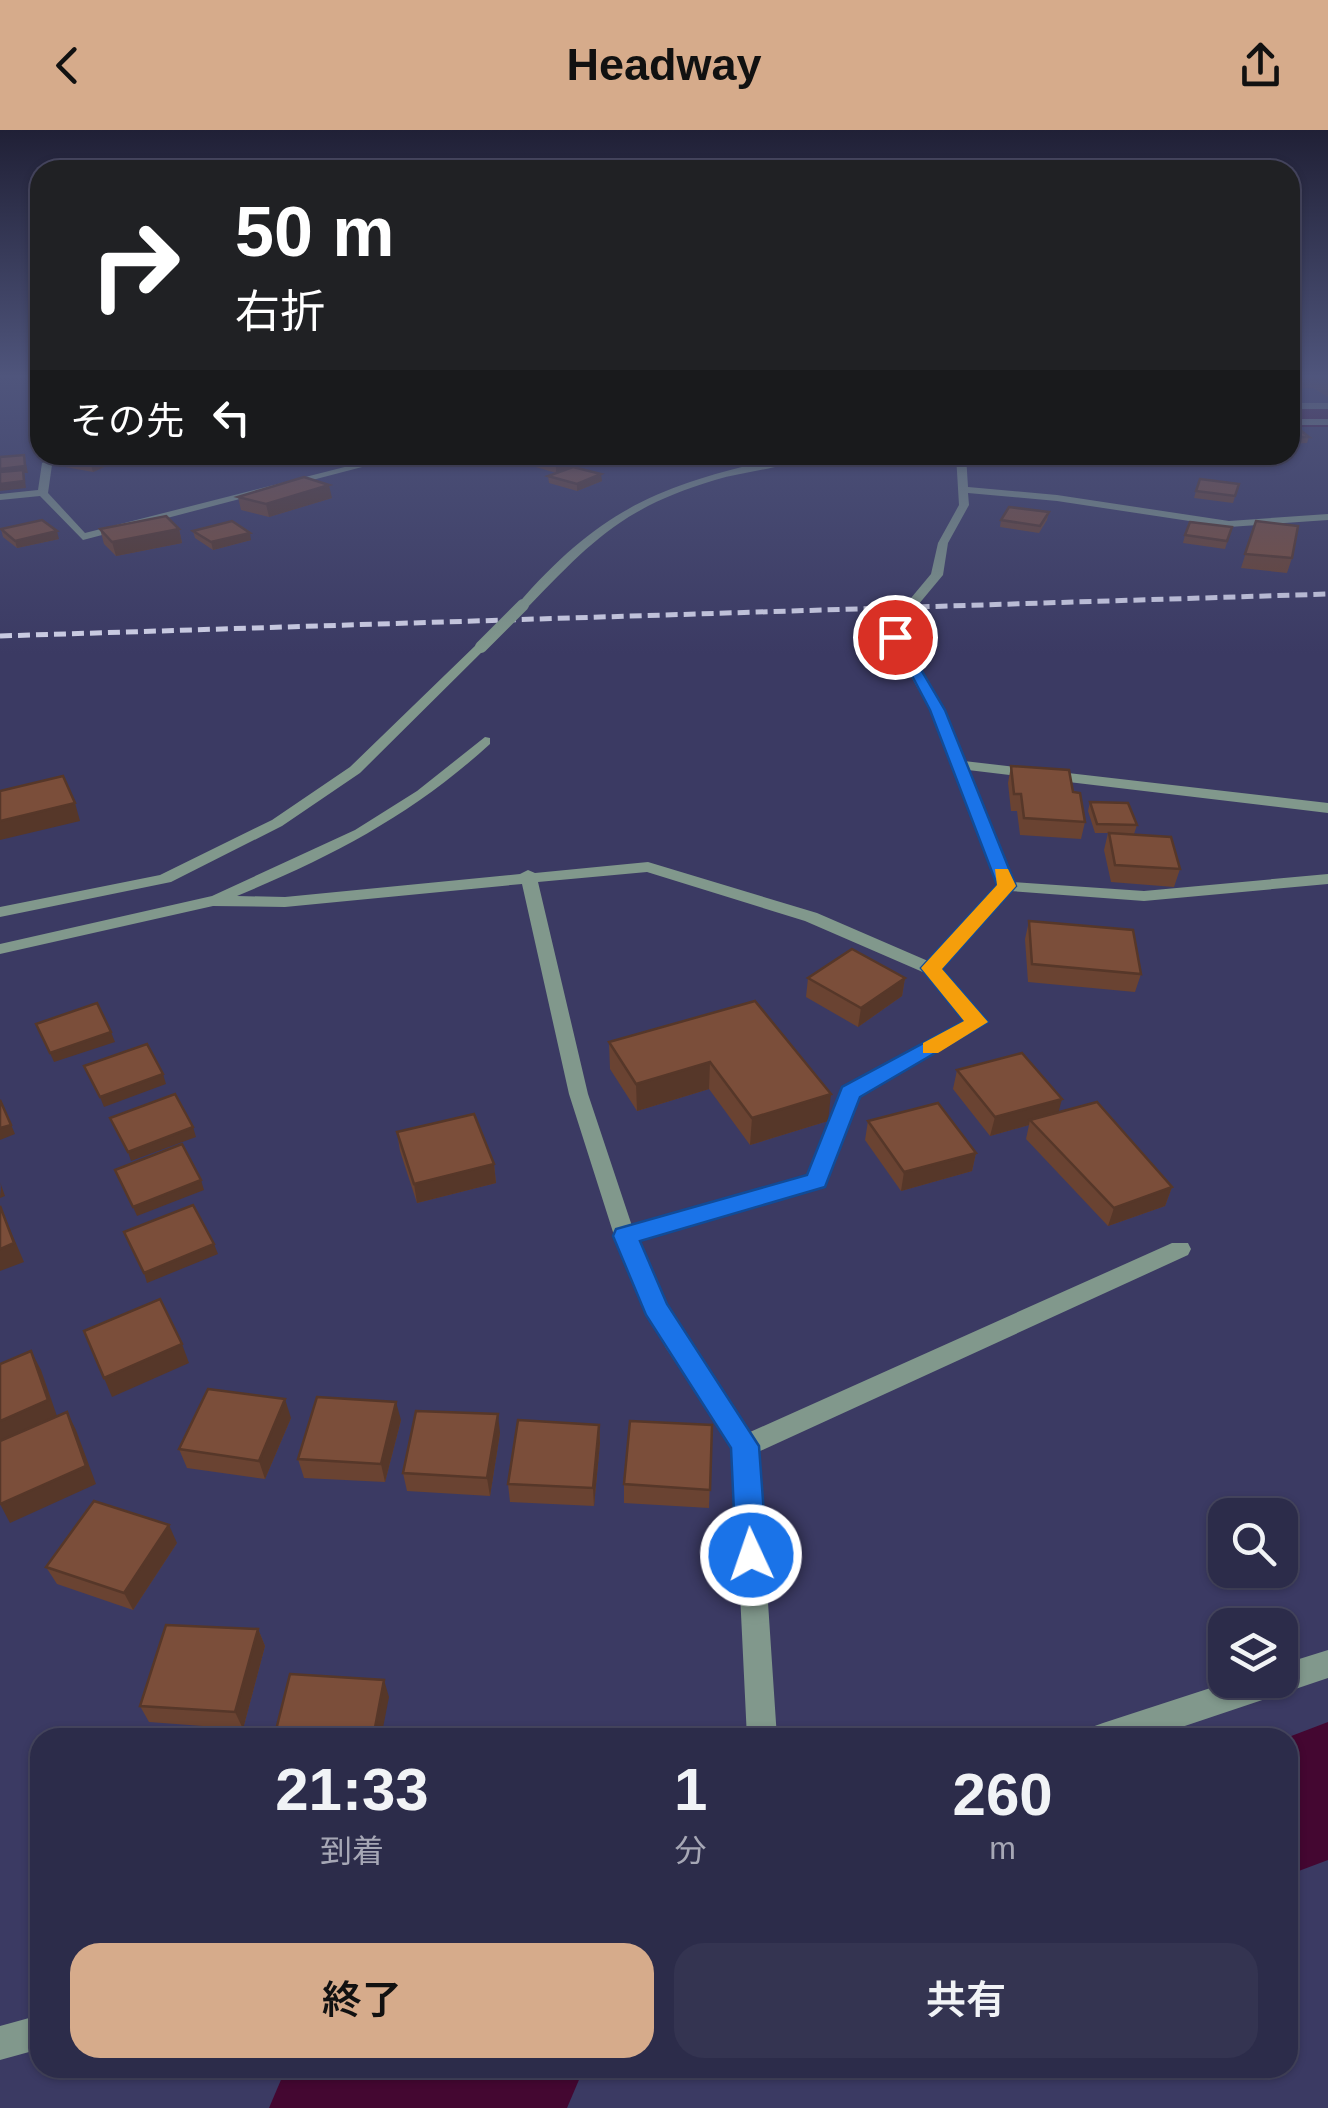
<!DOCTYPE html>
<html lang="ja">
<meta charset="utf-8">
<style>
:root{--surface:#2c2c4a;--page:#343451;--text:#f1f3f6;--muted:#a6a7b5;--line:#484862;--accent:#d6ab8b}
body{margin:0;font-family:Arial,"Noto Sans JP",sans-serif;background:var(--page);color:var(--text);height:100vh;display:flex;flex-direction:column;font-size:38px;white-space:nowrap}
*{box-sizing:border-box;margin:0}
p{font-size:32px;color:var(--muted)}
.icon{flex:none;width:55px;height:55px;fill:none;stroke:currentColor;stroke-width:2;stroke-linecap:round;stroke-linejoin:round}
.map{position:relative;flex:1;overflow:hidden}
.sheet{position:absolute;left:30px;top:1598px;width:1268px;height:350px;display:flex;flex-direction:column;background:var(--surface);border-radius:30px;box-shadow:0 2px 8px #0004,0 0 0 2px var(--line)}
.sheet>*{flex:none}
.guide{position:absolute;left:30px;top:30px;width:1270px;height:305px;border-radius:30px;box-shadow:0 2px 8px #0004,0 0 0 2px var(--line);background:#202124;color:#fff;overflow:hidden}
.tools{position:absolute;left:1208px;top:1368px;display:grid;gap:20px}
.tools a{display:grid;place-items:center;width:90px;height:90px;border-radius:20px;background:var(--surface);box-shadow:0 2px 8px #0004,0 0 0 2px var(--line);font-size:50px}
.pin{position:absolute;display:grid;place-items:center;width:85px;height:85px;color:#fff;margin:-42px;border:5px solid #fff;border-radius:50%;box-shadow:0 2px 10px #0007}
.me{position:absolute;width:110px;margin:-55px;rotate:357deg;stroke-linejoin:round;filter:drop-shadow(0 0 8px #0008)}
.turn{display:flex;align-items:center;gap:35px;height:210px;padding:0 40px;font-size:45px}
.turn .icon{width:130px;height:130px;stroke-width:2.5}
.turn b{display:block;font-size:70px;line-height:85px}
.then{display:flex;align-items:center;height:95px;padding:0 40px;background:#0003;gap:20px;font-size:38px}
.eta{display:flex;justify-content:space-evenly;align-items:center;height:170px;text-align:center}
.eta b{font-size:60px;font-weight:600;line-height:70px}
.primary-button{display:flex;gap:20px;margin-top:auto;padding:20px 40px}
.primary-button a{flex:1;height:115px;border-radius:30px;background:var(--accent);color:#111;font-size:40px;font-weight:600;line-height:115px;text-align:center}
.primary-button a+a{background:var(--page);color:var(--text)}
header{display:flex;justify-content:space-between;align-items:center;height:130px;padding:0 40px;background:var(--accent);color:#111;font-size:45px;font-weight:600}
.map>svg:first-child{display:block}
.lines{fill:none;stroke-linecap:round;stroke-linejoin:round}
.river{fill:#440731;fill-rule:evenodd}
.minor{fill:#81988c;fill-rule:evenodd}
.tertiary{fill:#81988c;fill-rule:evenodd}
.rail{stroke:#d2d3e9;stroke-width:5;stroke-dasharray:12 6;stroke-linecap:butt}
.tertiary-bridge{stroke:#81988c;stroke-width:12}
.wall{fill:#6a4332}
.shaded-wall{fill:#563729}
.building{fill:#7b4e3a;stroke:#563729;stroke-width:2.5}
.route{fill:#1a73e8;stroke:#114b97;stroke-width:2.5}
.slow{fill:#f59e0b}
</style>
<header><svg class="icon" aria-label="back" viewBox="0 0 24 24"><path d="M15 5l-7 7 7 7"/></svg>Headway<svg class="icon" aria-label="share" viewBox="0 0 24 24"><path d="M12 15V3M7 8l5-5 5 5M5 13v7h14v-7"/></svg></header>
<div class="map">
<svg width="1328" height="1978" viewBox="0 0 1328 1978">
<rect width="100%" height="100%" fill="#3b3a63"/>
<g class="lines">
<g class="river">
<rect x="1290" y="273" width="38" height="24"/>
<polygon points="1328,1592 1328,1730 1288,1745 1286,1608"/>
<polygon points="286,1938 584,1938 567,1978 269,1978"/>
</g>
<g class="minor">
<rect x="1290" y="273" width="38" height="6"/>
<rect x="1290" y="289" width="38" height="6"/>
<polygon points="59,325 72,325 52,335 48,363 85,403 392,325 408,325 83,410 40,366 0,370 0,364 38,360 42,333"/>
<path d="M 956,325 L 966,325 L 968,357 L 1057,365 L 1229,391 L 1328,384 L 1328,390 L 1229,397 L 1057,371 L 968,363 L 969,375 L 948,413 L 943,445 L 908,487 L 901,507 L 944,580 L 964,631 L 1328,673 L 1328,683 L 968,640 L 1012,752 L 1144,761 L 1328,744 L 1328,754 L 1144,771 L 1010,761 L 941,839 L 986,893 L 858,967 L 824,1056 L 637,1111 L 672,1187 L 750,1302 L 1172,1113 L 1188,1113 L 1191,1119 L 1188,1125 L 758,1322 L 777,1608 L 747,1608 L 733,1318 L 666,1218 L 620,1124 L 569,964 L 522,754 L 285,777 L 213,776 L 0,824 L 0,814 L 212,766 L 355,700 L 417,661 L 485,607 L 490,608 L 490,614 C 412,685 333,726 237,766 L 285,767 L 520,744 L 528,740 L 535,743 L 648,732 L 817,783 L 928,831 L 998,755 L 930,580 L 889,507 L 896,486 L 931,444 L 938,413 L 959,375 ZM 647,742 L 805,791 L 925,843 L 966,891 L 843,958 L 808,1046 L 632,1096 L 588,964 L 538,752 Z"/>
<polygon points="1328,1520 1328,1548 1149,1608 1088,1608 1092,1597 1103,1593 1235,1550 1280,1550 1280,1535"/>
<polygon points="40,1885 40,1919 0,1930 0,1896"/>
</g>
<g class="tertiary">
<path d="M 793,325 L 811,325 C 783,339 745,341 715,350 C 622,378 592,411 527,478 L 517,475 C 604,374 667,353 793,325 Z"/>
<polygon points="477,514 487,517 360,643 282,696 171,752 0,787 0,777 160,745 272,690 350,637"/>
</g>
<polyline class="rail" points="0,506 1328,464"/>
<polyline class="tertiary-bridge" points="481,517 523,475"/>
</g>
<g class="wall">
<polygon points="1290,247 1328,247 1328,267 1313,258 1290,259"/>
<polygon points="1290,296 1309,307 1307,313 1290,314"/>
<polygon points="996,325 1056,325 1053,337 995,327"/>
<polygon points="580,326 580,333 556,343 529,335 528,328"/>
<polygon points="63,330 118,331 93,342 65,337"/>
<polygon points="548,346 602,351 577,361 549,353"/>
<polygon points="1239,354 1233,373 1194,368 1196,361"/>
<polygon points="238,367 332,368 269,387 241,380"/>
<polygon points="1049,382 1047,390 1039,403 1000,397 1001,390"/>
<polygon points="1256,391 1292,428 1287,443 1241,438"/>
<polygon points="1232,397 1225,419 1183,413 1185,405"/>
<polygon points="1,399 59,409 17,418 3,407"/>
<polygon points="100,399 179,399 182,413 116,426 104,414"/>
<polygon points="193,401 251,410 213,420 195,408"/>
<polygon points="1011,636 1085,692 1081,709 1020,705 1017,681 1011,681 1008,653"/>
<polygon points="1090,672 1137,695 1134,704 1180,739 1174,757 1111,752 1104,720 1108,703 1095,703 1088,681"/>
<polygon points="1029,791 1141,844 1135,862 1028,852 1025,809"/>
<polygon points="808,848 905,848 902,866 858,897 806,867"/>
<polygon points="755,871 828,991 750,1015 709,959 637,981 610,939 609,912"/>
<polygon points="957,940 1059,983 1172,1057 1165,1076 1108,1096 1026,1009 1029,995 990,1006 953,959"/>
<polygon points="868,991 976,1023 972,1041 901,1061 865,1010"/>
<polygon points="397,1002 494,1034 496,1053 417,1073 400,1021"/>
<polygon points="291,1288 265,1349 187,1338 179,1319"/>
<polygon points="401,1290 385,1352 304,1348 298,1329"/>
<polygon points="599,1295 600,1313 594,1376 510,1372 508,1354"/>
<polygon points="712,1295 709,1378 624,1373 624,1354"/>
<polygon points="500,1303 490,1366 407,1361 403,1343"/>
<polygon points="177,1413 133,1480 57,1454 46,1437"/>
<polygon points="258,1499 265,1516 243,1599 149,1592 140,1576"/>
</g>
<g class="shaded-wall">
<polygon points="24,325 28,343 24,343 26,358 0,361 0,339"/>
<polygon points="117,325 118,331 93,342 91,335"/>
<polygon points="580,326 580,333 556,343 556,336"/>
<polygon points="601,344 602,351 577,361 577,354"/>
<polygon points="329,355 332,368 269,387 266,374"/>
<polygon points="179,399 182,413 116,426 112,412"/>
<polygon points="57,401 59,409 17,418 15,411"/>
<polygon points="250,403 251,410 213,420 211,412"/>
<polygon points="75,673 80,691 0,710 0,691"/>
<polygon points="905,848 902,866 858,897 861,878"/>
<polygon points="111,902 115,912 54,932 50,923"/>
<polygon points="710,932 709,959 637,981 636,954"/>
<polygon points="163,944 166,954 104,977 100,967"/>
<polygon points="831,964 828,991 750,1015 752,988"/>
<polygon points="0,969 15,1004 0,1010"/>
<polygon points="1062,969 1057,988 1030,990 1029,995 990,1006 995,987"/>
<polygon points="193,997 196,1007 131,1031 128,1022"/>
<polygon points="976,1023 972,1041 901,1061 904,1042"/>
<polygon points="494,1034 496,1053 417,1073 414,1054"/>
<polygon points="201,1050 204,1060 137,1086 133,1077"/>
<polygon points="0,1052 5,1066 0,1068 1,1056"/>
<polygon points="1172,1057 1165,1076 1108,1096 1114,1078"/>
<polygon points="0,1076 24,1132 0,1141"/>
<polygon points="214,1114 218,1124 147,1153 144,1143"/>
<polygon points="182,1214 189,1233 112,1267 104,1248"/>
<polygon points="31,1221 41,1240 58,1289 0,1314 0,1291"/>
<polygon points="285,1269 291,1288 265,1349 259,1331"/>
<polygon points="396,1272 401,1290 385,1352 381,1334"/>
<polygon points="67,1282 76,1300 96,1354 10,1393 0,1374"/>
<polygon points="498,1284 500,1303 490,1366 487,1348"/>
<polygon points="599,1295 600,1313 594,1376 593,1358"/>
<polygon points="169,1395 177,1413 133,1480 124,1463"/>
<polygon points="258,1499 265,1516 243,1599 235,1582"/>
<polygon points="384,1550 389,1567 381,1608 373,1608"/>
</g>
<g class="building">
<polygon points="1290,296 1295,296 1309,307 1290,307"/>
<polygon points="24,325 25,336 0,339 0,327"/>
<polygon points="75,325 115,325 91,335 63,330"/>
<polygon points="537,325 575,325 580,326 556,336 528,328"/>
<polygon points="573,337 601,344 577,354 548,346"/>
<polygon points="23,340 24,351 0,354 0,342"/>
<polygon points="304,347 329,355 266,374 238,367"/>
<polygon points="1200,349 1239,354 1235,366 1196,361"/>
<polygon points="1009,377 1049,382 1040,396 1001,390"/>
<polygon points="166,386 179,399 112,412 100,399"/>
<polygon points="42,390 57,401 15,411 1,399"/>
<polygon points="232,391 250,403 211,412 193,401"/>
<polygon points="1256,391 1298,396 1292,428 1245,424"/>
<polygon points="1190,392 1232,397 1227,411 1185,405"/>
<polygon points="1011,636 1069,640 1073,662 1080,663 1085,692 1024,688 1021,664 1014,664"/>
<polygon points="63,646 75,673 0,691 0,661"/>
<polygon points="1090,672 1128,673 1137,695 1097,694"/>
<polygon points="1109,703 1171,707 1180,739 1115,735"/>
<polygon points="1029,791 1133,800 1141,844 1032,834"/>
<polygon points="852,819 905,848 861,878 808,848"/>
<polygon points="755,871 831,964 752,988 710,932 636,954 609,912"/>
<polygon points="97,873 111,902 50,923 36,894"/>
<polygon points="147,914 163,944 100,967 84,936"/>
<polygon points="1022,923 1062,969 995,987 957,940"/>
<polygon points="175,964 193,997 128,1022 110,988"/>
<polygon points="0,970 11,995 0,998"/>
<polygon points="1097,972 1172,1057 1114,1078 1030,990"/>
<polygon points="938,973 976,1023 904,1042 868,991"/>
<polygon points="474,984 494,1034 414,1054 397,1002"/>
<polygon points="182,1014 201,1050 133,1077 115,1040"/>
<polygon points="193,1075 214,1114 144,1143 124,1102"/>
<polygon points="0,1076 14,1113 0,1119"/>
<polygon points="160,1169 182,1214 104,1248 84,1201"/>
<polygon points="31,1221 48,1270 0,1291 0,1234"/>
<polygon points="208,1259 285,1269 259,1331 179,1319"/>
<polygon points="317,1267 396,1272 381,1334 298,1329"/>
<polygon points="416,1281 498,1284 487,1348 403,1343"/>
<polygon points="67,1282 86,1336 0,1374 0,1311"/>
<polygon points="518,1290 599,1295 593,1358 508,1354"/>
<polygon points="630,1291 712,1295 710,1360 624,1354"/>
<polygon points="94,1371 169,1395 124,1463 46,1437"/>
<polygon points="166,1495 258,1499 235,1582 140,1576"/>
<polygon points="290,1544 384,1550 373,1608 274,1608"/>
</g>
<linearGradient id="sky" x2="0" y2="1"><stop stop-color="#202036"/><stop offset="0.47" stop-color="#4f557c"/><stop offset="1" stop-color="#4f557c" stop-opacity="0"/></linearGradient>
<rect width="1328" height="524" fill="url(#sky)"/>
<polygon class="route" points="890,504 900,504 945,580 1016,756 942,839 988,892 860,967 825,1057 640,1111 667,1174 759,1316 767,1425 762,1435 751,1439 740,1435 736,1425 731,1318 646,1185 613,1106 616,1099 807,1045 842,957 964,891 921,838 997,755 930,580"/>
<polygon class="slow" points="995,739 1008,739 1016,756 942,839 988,892 938,923 923,923 923,913 964,891 921,838 997,755"/>
</svg>
<div class="tools">
<a><svg class="icon" aria-label="search" viewBox="0 0 24 24"><circle cx="10" cy="10" r="6"/><path d="M15 15l6 6"/></svg></a>
<a><svg class="icon" aria-label="layers" viewBox="0 0 24 24"><path d="M12 4l9 5-9 5-9-5zM3 14l9 5 9-5"/></svg></a>
</div>
<div class="pin" style="left:895px;top:507px;background:#d93025"><svg class="icon" aria-label="arrive" viewBox="0 0 24 24"><path d="M6 21V4h12l-3 4 3 4H6"/></svg></div>
<svg class="me" style="left:751px;top:1425px" viewBox="-20 -20 40 40"><circle r="17" fill="#1a73e8" stroke="#fff" stroke-width="3"/><path d="M0-11L8 9 0 5-8 9z" fill="#fff"/></svg>
<div class="guide">
<div class="turn"><svg class="icon" aria-label="right" viewBox="0 0 24 24"><path d="M7 20v-9h11M14 6l5 5-5 5"/></svg><div><b>50 m</b>右折</div></div>
<div class="then">その先<svg class="icon" aria-label="left" viewBox="0 0 24 24"><path d="M17 20v-9H6M10 6l-5 5 5 5"/></svg></div>
</div>
<section class="sheet">
<div class="eta">
<div><b>21:33</b><p>到着</p></div>
<div><b>1</b><p>分</p></div>
<div><b>260</b><p>m</p></div>
</div>
<div class="primary-button"><a>終了</a><a>共有</a></div>
</section>
</div>
